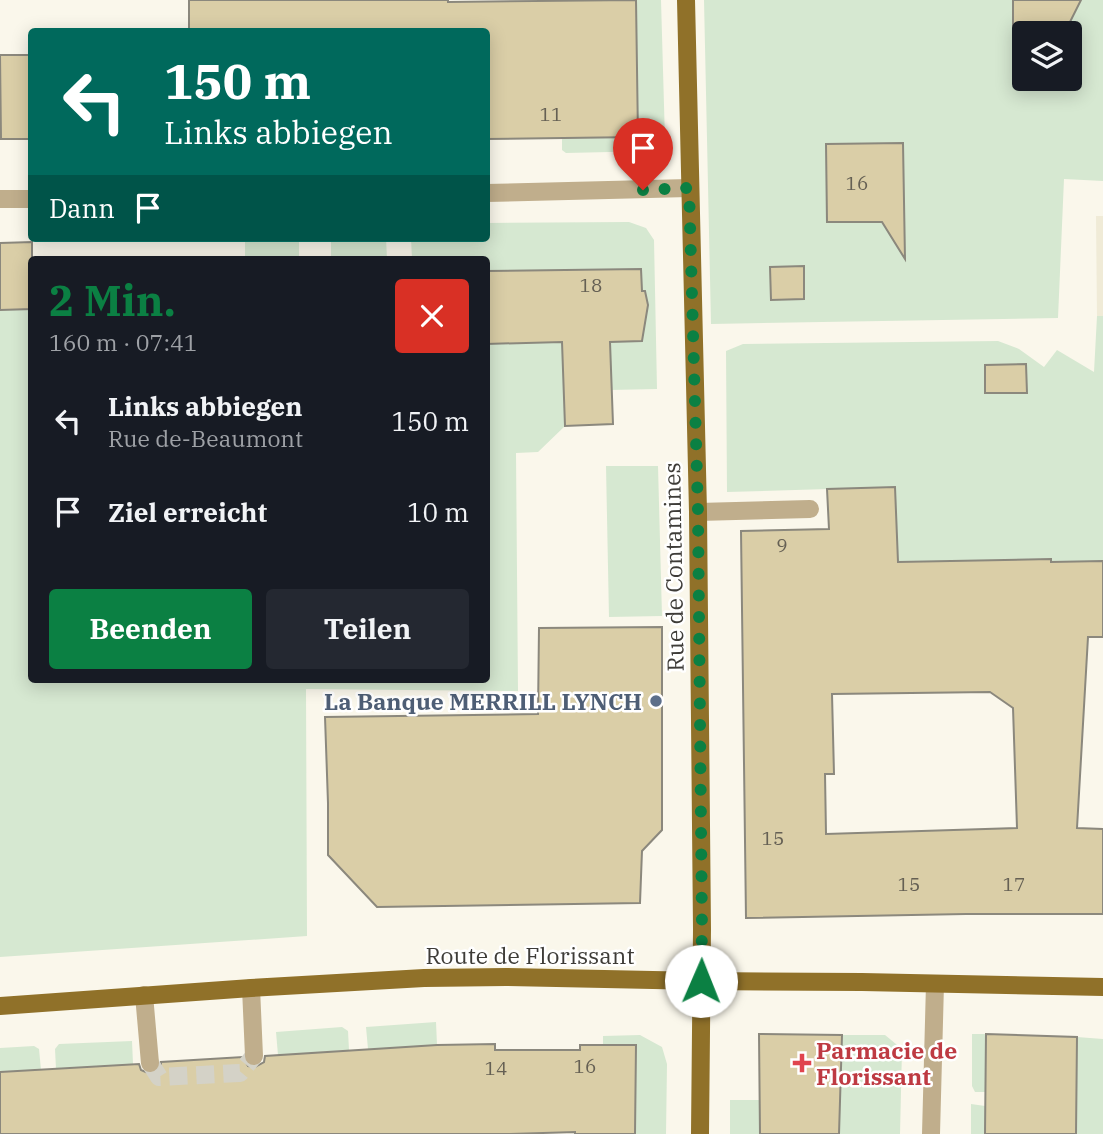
<!DOCTYPE html>
<html lang="de">
<meta charset="utf-8">
<style>
:root{--surface:#171b24;--page:#242831;--text:#f1f3f6;--muted:#9ea1a6;--accent:#0b8043}
body{margin:0;font-family:"IBM Plex Serif",serif;background:var(--page);color:var(--text);height:100vh;display:flex;flex-direction:column;font-size:26px;white-space:nowrap}
*{box-sizing:border-box;margin:0}
p{font-size:23px;color:var(--muted)}
.icon{flex:none;width:38px;height:38px;fill:none;stroke:currentColor;stroke-width:2;stroke-linecap:round;stroke-linejoin:round}
.map{position:relative;flex:1;overflow:hidden}
.panel{position:absolute;left:28px;top:256px;width:462px;height:427px;display:flex;flex-direction:column;background:var(--surface);border-radius:7px;box-shadow:0 4px 18px #0003}
.panel>*{flex:none}
.top-card{position:absolute;left:28px;top:28px;width:462px;height:214px;border-radius:7px;box-shadow:0 4px 18px #0003;background:#00695c;color:#fff;overflow:hidden}
.fabs{position:absolute;left:1012px;top:21px;display:grid;gap:14px}
.fabs a{display:grid;place-items:center;width:70px;height:70px;border-radius:7px;background:var(--surface);box-shadow:0 4px 18px #0003;font-size:35px}
.pin{position:absolute;display:grid;place-items:center;width:60px;height:60px;color:#fff;margin:-72px -30px;border-radius:50% 50% 50% 0;rotate:-45deg;box-shadow:0 0 7px #0007}
.pin .icon{rotate:45deg}
.me{position:absolute;width:77px;margin:-38px;rotate:1deg;stroke-linejoin:round;filter:drop-shadow(0 0 5px #0008)}
.turn{display:flex;align-items:center;gap:24px;height:147px;padding:0 21px;font-size:32px}
.turn .icon{width:91px;height:91px;stroke-width:2.5}
.turn b{display:block;font-size:49px;line-height:60px}
.then{display:flex;align-items:center;height:66px;padding:0 21px;background:#0003;gap:14px;font-size:26px}
.round{display:grid;place-items:center;flex:none;width:74px;height:74px;border-radius:7px;background:var(--page)}
.head{display:flex;align-items:center;justify-content:space-between;height:119px;padding:0 21px}
h1{font-size:42px;font-weight:800;line-height:52px;color:var(--accent)}
.cta{display:flex;gap:14px;margin-top:auto;padding:14px 21px}
.cta a{flex:1;height:80px;border-radius:7px;background:var(--accent);color:#fff;font-size:28px;font-weight:800;line-height:80px;text-align:center}
.cta a+a{background:var(--page);color:var(--text)}
ul{padding:0;list-style:none}
li{display:flex;align-items:center;gap:21px;height:91px;padding:0 21px}
li div{flex:1}
li b{display:block;font-size:26px}
li em{font-style:normal}
.map>svg:first-child{display:block}
.built{fill:#f0ebd7}
.green{fill:#d6e8d1;fill-rule:evenodd}
.building{fill:#dacea7;stroke:#8b887d;stroke-width:2;fill-rule:evenodd}
.lines{fill:none;stroke-linecap:round;stroke-linejoin:round}
.minor-tunnel{stroke:#d4d2c7;stroke-width:18;stroke-dasharray:18 9;stroke-linecap:butt}
.minor{stroke:#c0ae8c;stroke-width:18}
.major{stroke:#907129;stroke-width:18}
.route{stroke:#0b8043;stroke-width:12;stroke-dasharray:0 21.6}
.service-dot{fill:#5c6f8a;stroke:#fff;stroke-width:2.5}
.health-dot{fill:#e0444e;stroke:#fff;stroke-width:2.5}
.labels{text-anchor:middle;dominant-baseline:central;stroke-width:5;stroke-linejoin:round;paint-order:stroke}
.number-label{font-size:19px;fill:#656054}
.street-label{font-size:23px;fill:#3e3c38;stroke:#fff}
.service-label{font-size:23px;font-weight:bold;fill:#4e5e75;stroke:#fff;text-anchor:end}
.health-label{font-size:23px;font-weight:bold;fill:#be3a42;stroke:#fff;text-anchor:start}
</style>
<div class="map">
<svg width="1103" height="1134" viewBox="0 0 1103 1134">
<rect width="100%" height="100%" fill="#faf7eb"/>
<polygon class="built" points="1096,216 1103,216 1103,316 1097,316"/>
<g class="green">
<polygon points="636,0 661,0 665,140 654,151 566,153 562,150 562,138 631,137 638,131"/>
<path d="M 704,0 L 1103,0 L 1103,181 L 1064,179 L 1058,318 L 711,324 ZM 1024,33 L 1069,33 L 1069,79 L 1024,79 Z"/>
<polygon points="629,222 646,228 654,240 657,389 564,391 565,426 538,452 516,453 518,691 306,689 307,936 0,957 0,310 31,309 32,679 486,679 487,344 642,341 641,269 487,271 486,259 412,259 411,238 486,238 487,223"/>
<rect x="245" y="238" width="54" height="21"/>
<polygon points="331,238 386,238 387,259 331,259"/>
<polygon points="1097,316 1103,316 1103,594 1051,594 1051,559 898,562 895,487 727,492 726,351 743,344 998,341 1019,349 1044,367 1057,350 1094,372"/>
<polygon points="606,466 658,466 662,616 609,617"/>
<polygon points="436,1022 437,1045 368,1049 366,1027"/>
<polygon points="342,1027 348,1031 349,1050 278,1055 276,1032"/>
<polygon points="972,1034 986,1034 986,1092 975,1092 972,1086"/>
<polygon points="640,1035 662,1047 667,1064 666,1134 635,1134 636,1045 603,1045 603,1036"/>
<polygon points="842,1035 885,1035 902,1049 900,1134 839,1134"/>
<polygon points="1077,1037 1103,1039 1103,1134 1076,1134"/>
<polygon points="132,1041 133,1064 56,1069 55,1049 59,1044"/>
<polygon points="34,1046 39,1049 41,1070 0,1072 0,1048"/>
<rect x="730" y="1100" width="30" height="34"/>
<polygon points="971,1104 985,1106 985,1134 971,1134"/>
</g>
<g class="building">
<polygon points="189,0 448,0 448,2 636,0 638,137 486,139 486,32 189,32"/>
<polygon points="1013,0 1081,0 1070,22 1060,31 1013,31"/>
<polygon points="0,55 32,55 32,139 1,139"/>
<polygon points="903,143 905,259 882,222 827,222 826,144"/>
<polygon points="32,242 32,309 0,310 0,243"/>
<polygon points="804,266 804,299 771,300 770,267"/>
<polygon points="641,269 642,291 645,291 648,305 642,341 610,342 613,424 565,426 562,342 486,344 486,271"/>
<polygon points="1026,364 1027,393 985,393 985,365"/>
<path d="M 895,487 L 898,562 L 1051,559 L 1051,562 L 1103,561 L 1103,637 L 1088,637 L 1077,828 L 1103,829 L 1103,914 L 966,914 L 746,918 L 741,531 L 829,529 L 827,489 ZM 990,692 L 1013,708 L 1017,828 L 826,834 L 825,774 L 834,774 L 832,694 Z"/>
<polygon points="662,627 662,830 642,851 640,903 377,907 328,855 328,803 325,717 538,714 539,628"/>
<polygon points="759,1034 842,1035 839,1134 760,1134"/>
<polygon points="986,1034 1077,1037 1076,1134 985,1134"/>
<polygon points="495,1044 495,1050 580,1050 580,1045 636,1045 635,1134 575,1134 575,1132 510,1134 0,1134 0,1072 139,1064 141,1070 150,1074 157,1072 161,1067 161,1062 243,1057 248,1066 255,1067 264,1062 265,1056 437,1045"/>
</g>
<g class="lines">
<polyline class="minor-tunnel" points="150,1063 159,1077 240,1073 254,1056"/>
<g class="minor">
<polyline points="486,193 689,188"/>
<polyline points="0,199 32,199"/>
<polyline points="698,512 810,509"/>
<polyline points="251,988 254,1056"/>
<polyline points="144,995 150,1063"/>
<polyline points="931,1134 935,984"/>
</g>
<g class="major">
<polyline points="686,0 698,512 702,929 700,1134"/>
<polyline points="0,1006 251,988 424,978 506,977 701,981 862,982 1103,987"/>
</g>
</g>
<g class="lines">
<polyline class="route" points="643,190 689,188 698,512 702,929 701,981"/>
</g>
<circle class="service-dot" cx="656" cy="701" r="7"/>
<path class="health-dot" d="M798.5 1052.5h7v7h7v7h-7v7h-7v-7h-7v-7h7z"/>
<g class="labels">
<g class="number-label">
<text x="551" y="114">11</text>
<text x="857" y="183">16</text>
<text x="591" y="285">18</text>
<text x="782" y="545">9</text>
<text x="773" y="838">15</text>
<text x="909" y="884">15</text>
<text x="1014" y="884">17</text>
<text x="585" y="1066">16</text>
<text x="496" y="1068">14</text>
</g>
<g class="street-label">
<text transform="translate(673 567) rotate(-91)">Rue de Contamines</text>
<text x="530" y="955">Route de Florissant</text>
</g>
<g class="service-label">
<text x="642" y="701">La Banque MERRILL LYNCH</text>
</g>
<g class="health-label">
<text x="816" y="1050">Parmacie de<tspan x="816" dy="26">Florissant</tspan></text>
</g>
</g>
</svg>
<div class="fabs">
<a><svg class="icon" aria-label="layers" viewBox="0 0 24 24"><path d="M12 4l9 5-9 5-9-5zM3 14l9 5 9-5"/></svg></a>
</div>
<div class="pin" style="left:643px;top:190px;background:#d93025"><svg class="icon" aria-label="arrive" viewBox="0 0 24 24"><path d="M6 21V4h12l-3 4 3 4H6"/></svg></div>
<svg class="me" style="left:701px;top:981px" viewBox="-20 -20 40 40"><circle r="19" fill="#fff"/><path d="M0-13L10 11 0 6-10 11z" fill="#0b8043"/></svg>
<div class="top-card">
<div class="turn"><svg class="icon" aria-label="left" viewBox="0 0 24 24"><path d="M17 20v-9H6M10 6l-5 5 5 5"/></svg><div><b>150 m</b>Links abbiegen</div></div>
<div class="then">Dann<svg class="icon" aria-label="arrive" viewBox="0 0 24 24"><path d="M6 21V4h12l-3 4 3 4H6"/></svg></div>
</div>
<section class="panel">
<div class="head"><div><h1>2 Min.</h1><p>160 m · 07:41</p></div><a class="round" style="background:#d93025;color:#fff"><svg class="icon" aria-label="close" viewBox="0 0 24 24"><path d="M6 6l12 12M18 6L6 18"/></svg></a></div>
<ul>
<li><svg class="icon" aria-label="left" viewBox="0 0 24 24"><path d="M17 20v-9H6M10 6l-5 5 5 5"/></svg><div><b>Links abbiegen</b><p>Rue de-Beaumont</p></div><em>150 m</em></li>
<li><svg class="icon" aria-label="arrive" viewBox="0 0 24 24"><path d="M6 21V4h12l-3 4 3 4H6"/></svg><div><b>Ziel erreicht</b></div><em>10 m</em></li>
</ul>
<div class="cta"><a>Beenden</a><a>Teilen</a></div>
</section>
</div>
